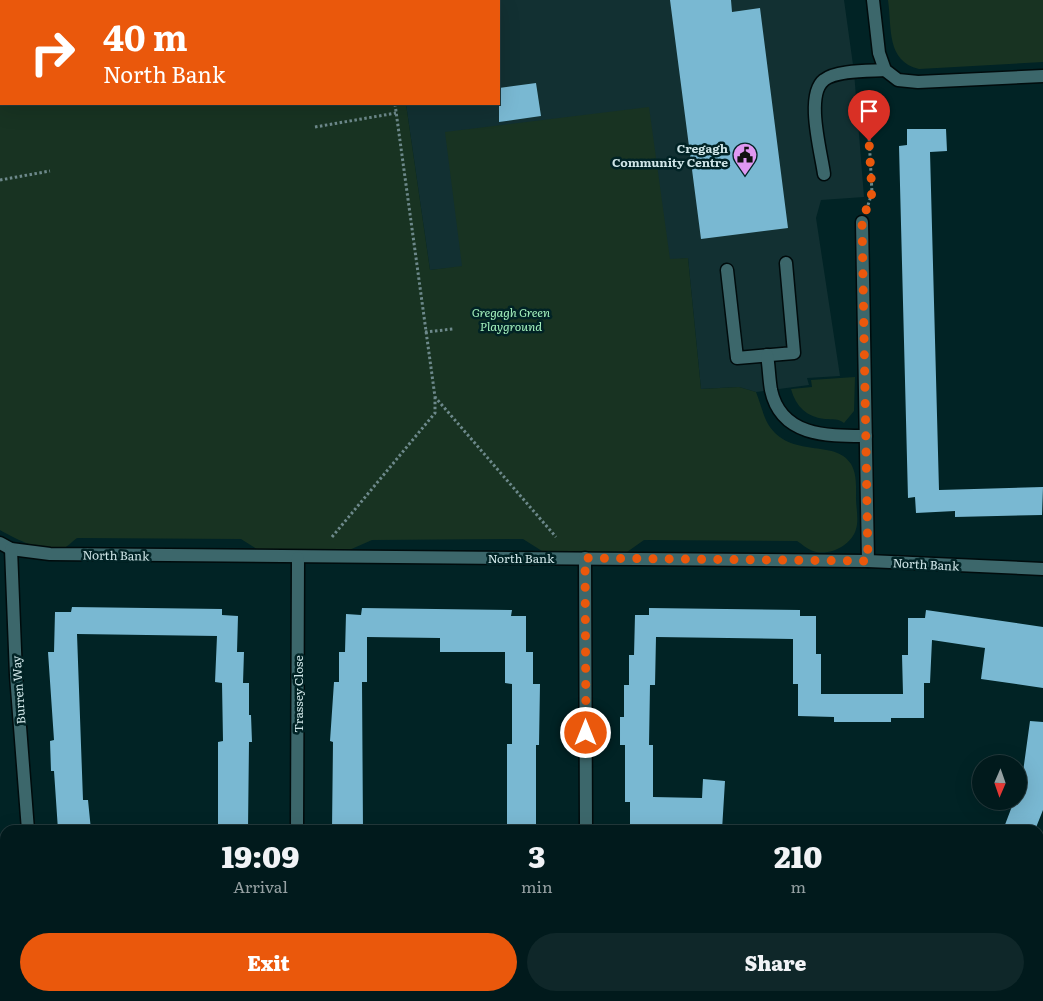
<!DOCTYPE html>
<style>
:root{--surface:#011a1c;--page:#0f2729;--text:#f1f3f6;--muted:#96a1a3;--line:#23383b;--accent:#ea580c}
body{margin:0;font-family:Literata,serif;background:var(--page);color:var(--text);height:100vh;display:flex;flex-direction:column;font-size:19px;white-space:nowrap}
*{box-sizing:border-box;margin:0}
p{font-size:16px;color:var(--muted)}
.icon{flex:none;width:28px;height:28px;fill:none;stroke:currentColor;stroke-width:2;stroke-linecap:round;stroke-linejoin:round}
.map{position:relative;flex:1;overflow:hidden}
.sheet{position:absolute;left:0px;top:825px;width:1044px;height:176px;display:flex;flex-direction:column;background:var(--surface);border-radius:15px 15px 0 0;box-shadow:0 5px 20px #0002,0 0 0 1px var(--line)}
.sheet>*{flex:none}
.hud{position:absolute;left:0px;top:0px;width:500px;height:105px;box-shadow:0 5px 20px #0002,0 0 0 1px var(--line);background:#ea580c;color:#fff;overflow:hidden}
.needle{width:32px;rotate:182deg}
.buttons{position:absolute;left:972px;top:755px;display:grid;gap:10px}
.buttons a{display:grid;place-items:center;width:55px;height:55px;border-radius:50%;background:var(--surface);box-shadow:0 5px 20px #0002,0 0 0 1px var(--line);font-size:25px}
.pin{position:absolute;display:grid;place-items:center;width:42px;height:42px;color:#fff;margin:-51px -21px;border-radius:50% 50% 50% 0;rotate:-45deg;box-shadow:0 0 5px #0007}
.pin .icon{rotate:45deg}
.me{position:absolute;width:55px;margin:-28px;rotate:0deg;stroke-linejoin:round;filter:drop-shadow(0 0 4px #0008)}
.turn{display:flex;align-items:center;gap:18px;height:105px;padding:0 20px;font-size:22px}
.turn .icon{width:65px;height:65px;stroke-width:2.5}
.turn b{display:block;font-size:35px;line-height:42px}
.eta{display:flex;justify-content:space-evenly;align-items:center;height:85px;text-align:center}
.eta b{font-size:30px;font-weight:800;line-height:35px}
.cta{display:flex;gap:10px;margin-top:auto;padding:10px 20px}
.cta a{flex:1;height:58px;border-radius:30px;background:var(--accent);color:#fff;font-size:20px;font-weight:800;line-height:58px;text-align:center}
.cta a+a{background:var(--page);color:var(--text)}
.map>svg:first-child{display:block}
.built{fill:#123032}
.green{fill:#183322}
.building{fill:#79b8d2}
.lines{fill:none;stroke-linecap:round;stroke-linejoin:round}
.lane-casing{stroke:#000b0c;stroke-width:15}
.street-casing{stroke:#000b0c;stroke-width:15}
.secondary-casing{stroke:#000b0c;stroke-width:15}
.path{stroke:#6d898b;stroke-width:3;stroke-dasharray:2.5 2.5;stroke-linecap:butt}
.lane{stroke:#3c676b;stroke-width:12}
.street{stroke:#3c676b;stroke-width:12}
.secondary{stroke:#42827e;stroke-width:12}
.route{stroke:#ea580c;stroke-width:9;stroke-dasharray:0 16.2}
.labels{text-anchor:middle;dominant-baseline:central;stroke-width:5;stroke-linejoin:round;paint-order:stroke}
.poi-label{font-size:12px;font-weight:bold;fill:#cfe5e7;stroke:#012325;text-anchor:end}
.park-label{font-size:12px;font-style:italic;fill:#a2efbc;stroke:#012325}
.street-label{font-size:12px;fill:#cfe5e7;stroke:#012325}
</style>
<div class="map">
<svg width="1043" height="1001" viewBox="0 0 1043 1001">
<rect width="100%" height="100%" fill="#012325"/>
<polygon class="built" points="391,0 844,0 854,72 864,197 821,200 816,218 840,376 807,378 809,385 756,392 739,387 701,389 688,258 670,260 564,256 430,270 406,104 499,104 499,1"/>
<g class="green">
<path d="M 0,0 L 391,0 L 1,1 L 1,104 L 406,104 L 430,270 L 462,266 L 445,132 L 649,107 L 670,259 L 688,258 L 701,389 L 739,387 L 756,392 C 760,402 763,415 768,424 C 790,460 835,438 851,464 C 857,474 856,487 856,498 C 856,507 859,520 856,529 C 852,545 829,557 813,551 C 807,549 802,544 797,541 L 644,540 L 627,552 L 542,551 L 523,539 L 372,540 L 347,551 L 260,551 L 241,539 L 77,538 C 73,541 66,548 61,550 C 45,554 14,538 0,530 Z"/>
<path d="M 888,0 L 1043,0 L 1043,62 L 919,69 C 886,61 892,28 888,0 Z"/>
<path d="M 855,377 L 854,411 L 844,423 C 838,418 833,420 825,419 C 807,417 796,407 791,389 L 812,387 L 811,380 Z"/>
</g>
<g class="building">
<polygon points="670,0 731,0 732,12 760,8 788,228 701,239"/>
<polygon points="536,83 541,116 499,122 499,88"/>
<polygon points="907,129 946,129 947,151 930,152 939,490 1043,487 1042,515 955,517 955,511 916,513 915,497 908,498 899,146 907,145"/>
<polygon points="72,607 222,609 222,615 238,616 237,652 244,652 243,683 249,683 249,715 251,715 252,742 249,742 248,830 218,830 218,742 223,741 222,683 215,682 217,636 77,634 83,800 88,800 91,830 58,830 54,771 51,771 50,741 54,740 48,652 54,652 55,612 71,612"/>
<polygon points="362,608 512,610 511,616 526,616 526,652 533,652 533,684 540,684 539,745 536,745 536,830 507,830 507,744 512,744 512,684 505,683 505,652 440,652 440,638 367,637 367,682 362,682 363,830 332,830 333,742 330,741 334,682 339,682 339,652 345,652 346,614 361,615"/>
<polygon points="649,608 800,610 800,616 816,616 816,654 821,654 821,694 903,694 902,655 908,655 908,618 925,618 926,610 1043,627 1043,688 981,679 985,648 932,640 930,683 924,683 924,718 891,718 891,722 834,722 834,717 798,716 798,684 793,684 793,639 656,637 655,685 650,685 649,745 653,745 653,797 702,798 703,779 725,781 722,830 630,830 630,802 625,802 625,745 620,745 620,717 624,717 624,685 629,685 629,655 634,655 635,615 649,615"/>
<polygon points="1030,721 1043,722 1043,810 1035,830 1003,830 1014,801 1019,801"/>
</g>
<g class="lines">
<defs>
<g id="lane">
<path d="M 824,174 C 821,152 805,95 824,80 C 836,70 869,71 885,70"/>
<polyline points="727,270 737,358 794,353 786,263"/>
<path d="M 767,355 C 769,367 769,379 771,390 C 781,437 828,436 866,436"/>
</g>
<g id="street">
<polyline points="873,0 879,53 885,70 898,80 918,82 1043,76"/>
<polyline points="862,222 868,561"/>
<polyline points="0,543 11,549 50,554 868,561 1043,569"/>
<polyline points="11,549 16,675 28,830"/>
<polyline points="585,558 586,830"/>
<polyline points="297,830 298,558"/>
<polyline points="1039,908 1043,902"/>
<polyline points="43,996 43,1001"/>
<polyline points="330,996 330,1001"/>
<polyline points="976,1001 980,996"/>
</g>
<polyline id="secondary" points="1040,1001 1043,997"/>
</defs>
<use href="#lane" class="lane-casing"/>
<use href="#street" class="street-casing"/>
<use href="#secondary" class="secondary-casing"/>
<g class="path">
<polyline points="381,0 381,1"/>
<polyline points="343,1 352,0"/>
<polyline points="0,55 1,55"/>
<polyline points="395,104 435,397 556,537"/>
<polyline points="315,127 396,113"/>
<polyline points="0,180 50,171"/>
<polyline points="868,205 872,193 867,98 871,91"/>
<polyline points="425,332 453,329"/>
<polyline points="332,537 435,413 435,398"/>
</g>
<use href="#lane" class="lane"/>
<use href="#street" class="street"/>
<use href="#secondary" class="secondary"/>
</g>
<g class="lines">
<polyline class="route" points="586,733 585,558 868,561 862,222 872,193 869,141"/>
</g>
<defs>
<symbol id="civic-pin" viewBox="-11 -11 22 30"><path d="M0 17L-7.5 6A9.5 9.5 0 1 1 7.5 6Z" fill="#df98f1" stroke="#012325"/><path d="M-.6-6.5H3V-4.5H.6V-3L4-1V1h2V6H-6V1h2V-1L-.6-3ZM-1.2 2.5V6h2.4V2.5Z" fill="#111"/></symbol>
</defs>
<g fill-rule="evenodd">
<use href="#civic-pin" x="731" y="141" width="28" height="38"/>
</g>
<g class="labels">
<g class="poi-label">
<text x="728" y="148">Cregagh<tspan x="728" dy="14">Community Centre</tspan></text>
</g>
<g class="park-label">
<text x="511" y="312">Gregagh Green<tspan x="511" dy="14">Playground</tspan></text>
</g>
<g class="street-label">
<text transform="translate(116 555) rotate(1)">North Bank</text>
<text x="521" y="558">North Bank</text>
<text transform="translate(926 564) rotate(3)">North Bank</text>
<text transform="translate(18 690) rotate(-94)">Burren Way</text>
<text transform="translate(298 694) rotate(-90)">Trassey Close</text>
</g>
</g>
</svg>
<div class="buttons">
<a><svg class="needle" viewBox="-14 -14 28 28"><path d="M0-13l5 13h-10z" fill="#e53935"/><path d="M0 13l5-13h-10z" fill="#96a1a3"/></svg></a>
</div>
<div class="pin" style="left:869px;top:141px;background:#d93025"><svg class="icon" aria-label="arrive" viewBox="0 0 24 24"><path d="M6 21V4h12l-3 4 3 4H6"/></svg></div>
<svg class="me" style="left:586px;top:733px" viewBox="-20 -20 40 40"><circle r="17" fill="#ea580c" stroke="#fff" stroke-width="3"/><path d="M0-11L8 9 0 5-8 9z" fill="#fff"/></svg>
<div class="hud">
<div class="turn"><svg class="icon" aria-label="right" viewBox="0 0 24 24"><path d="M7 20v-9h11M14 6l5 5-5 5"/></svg><div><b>40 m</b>North Bank</div></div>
</div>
<section class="sheet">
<div class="eta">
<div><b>19:09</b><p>Arrival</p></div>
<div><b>3</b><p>min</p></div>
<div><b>210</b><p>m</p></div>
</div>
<div class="cta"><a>Exit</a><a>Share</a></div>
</section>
</div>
